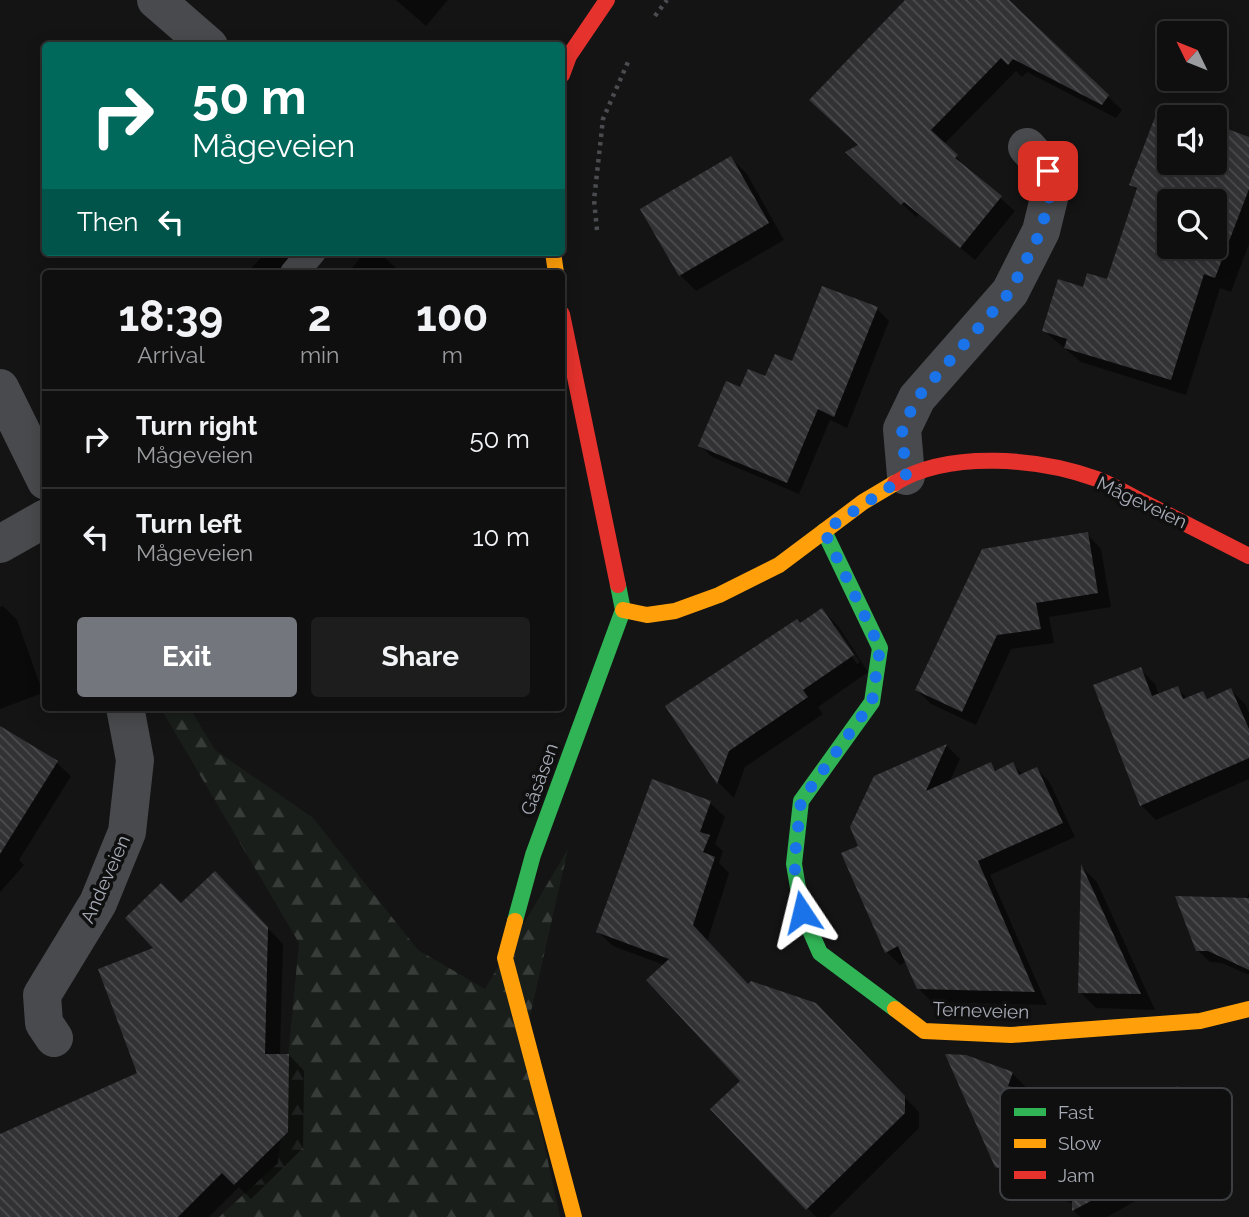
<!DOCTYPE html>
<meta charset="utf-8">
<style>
:root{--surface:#0f0f10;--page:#1d1d1e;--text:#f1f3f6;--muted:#9b9c9f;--line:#2f2f30;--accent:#73767d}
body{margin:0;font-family:Raleway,sans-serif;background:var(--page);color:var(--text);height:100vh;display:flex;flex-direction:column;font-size:26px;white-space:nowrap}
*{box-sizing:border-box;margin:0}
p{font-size:23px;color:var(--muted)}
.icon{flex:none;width:38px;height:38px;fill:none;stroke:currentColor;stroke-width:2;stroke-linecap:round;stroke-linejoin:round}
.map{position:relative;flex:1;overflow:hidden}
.side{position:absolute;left:42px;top:270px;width:523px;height:441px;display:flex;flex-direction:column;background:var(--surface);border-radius:7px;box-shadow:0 4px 18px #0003,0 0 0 2px var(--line)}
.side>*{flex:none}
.hud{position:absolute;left:42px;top:42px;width:523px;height:214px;border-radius:7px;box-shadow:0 4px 18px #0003,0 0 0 2px var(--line);background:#00695c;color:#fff;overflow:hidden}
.needle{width:46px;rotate:313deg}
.tools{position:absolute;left:1157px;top:21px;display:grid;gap:14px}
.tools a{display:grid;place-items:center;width:70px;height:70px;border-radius:7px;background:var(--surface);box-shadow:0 4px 18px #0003,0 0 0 2px var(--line);font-size:35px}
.pin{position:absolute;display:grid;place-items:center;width:60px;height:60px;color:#fff;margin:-30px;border-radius:14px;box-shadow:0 4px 10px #0006}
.me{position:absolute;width:77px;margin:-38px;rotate:350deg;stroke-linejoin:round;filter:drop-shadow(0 0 5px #0008)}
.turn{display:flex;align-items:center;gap:24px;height:147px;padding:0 35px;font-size:32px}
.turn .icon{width:91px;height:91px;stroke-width:2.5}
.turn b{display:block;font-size:49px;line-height:60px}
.then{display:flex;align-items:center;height:66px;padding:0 35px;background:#0003;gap:14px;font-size:26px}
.eta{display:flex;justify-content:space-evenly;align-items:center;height:119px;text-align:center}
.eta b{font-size:42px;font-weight:700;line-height:49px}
.button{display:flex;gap:14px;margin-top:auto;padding:14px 35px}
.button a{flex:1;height:80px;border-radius:7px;background:var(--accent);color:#fff;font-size:28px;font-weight:700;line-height:80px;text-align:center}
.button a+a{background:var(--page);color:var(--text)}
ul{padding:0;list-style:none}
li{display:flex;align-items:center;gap:21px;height:98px;padding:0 35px;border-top:2px solid var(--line)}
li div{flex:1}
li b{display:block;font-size:26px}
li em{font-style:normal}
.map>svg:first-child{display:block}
.forest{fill:url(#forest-firs)}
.shadow{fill:#0007;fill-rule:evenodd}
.building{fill:url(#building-back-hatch);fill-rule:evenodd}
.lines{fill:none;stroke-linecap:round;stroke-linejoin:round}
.path{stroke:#4a4c4f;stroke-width:4.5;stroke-dasharray:3.5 5;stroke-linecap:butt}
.lane{stroke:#494a4d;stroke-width:28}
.street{stroke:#494a4d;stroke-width:38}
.fast{stroke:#30b455;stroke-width:16}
.slow{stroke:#ff9f0a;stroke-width:16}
.jam{stroke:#e5322d;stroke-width:16}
.route{stroke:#1a73e8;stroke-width:12;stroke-dasharray:0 21.6}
.labels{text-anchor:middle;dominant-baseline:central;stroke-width:7;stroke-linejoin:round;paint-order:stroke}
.street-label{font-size:19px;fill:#a6abb5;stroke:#0f0f10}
.key{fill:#0f0f10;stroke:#3c3e42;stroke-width:2}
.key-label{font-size:19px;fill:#a6abb5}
</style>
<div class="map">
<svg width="1249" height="1217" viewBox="0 0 1249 1217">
<defs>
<pattern id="forest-firs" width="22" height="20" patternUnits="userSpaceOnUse" patternTransform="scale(1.75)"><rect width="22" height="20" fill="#191e1a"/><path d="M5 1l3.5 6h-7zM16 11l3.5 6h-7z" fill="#373c39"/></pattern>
<pattern id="building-back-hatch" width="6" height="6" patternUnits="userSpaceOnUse" patternTransform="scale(1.75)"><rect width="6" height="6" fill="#323235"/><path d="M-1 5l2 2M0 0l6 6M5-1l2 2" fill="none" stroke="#4d4d50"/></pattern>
</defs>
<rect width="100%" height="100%" fill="#141415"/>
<polygon class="forest" points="160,707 189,707 215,750 313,818 418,950 485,989 568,849 523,1047 560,1217 219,1217 278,1163 299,943"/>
<g class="shadow">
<polygon points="396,0 448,0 426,26"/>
<polygon points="907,0 1007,0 1122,110 1116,118 1027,72 1022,77 1016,71 944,144 969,171 1015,211 975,260 919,214 916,217 861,166 860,146"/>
<path d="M 1158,112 L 1173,117 L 1169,117 L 1169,163 L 1214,163 L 1249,146 L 1249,244 L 1231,292 L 1220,288 L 1186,395 L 1081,362 L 1044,331 L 1084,289 L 1108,281 L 1138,192 L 1131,184 ZM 1169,201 L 1214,201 L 1214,247 L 1169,247 Z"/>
<polygon points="731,158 747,174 784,240 696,291 680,275"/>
<polygon points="266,252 296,252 317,273 247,273"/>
<polygon points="365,252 378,252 402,273 348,273"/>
<polygon points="877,309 889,321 847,428 830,420 799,494 712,457 700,445 741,389 793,364"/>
<polygon points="1087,534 1101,549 1111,607 1049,617 1054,643 1011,649 976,725 931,704 917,690"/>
<polygon points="3,606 17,620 43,693 0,709 0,607"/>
<path d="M 822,610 L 838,626 L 868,672 L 818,707 L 823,714 L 745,767 L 734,798 L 719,783 L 668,707 ZM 832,626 L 836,626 L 860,662 L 857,664 Z"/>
<polygon points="1140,669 1155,684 1159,695 1177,688 1188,699 1203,693 1209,700 1231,690 1246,705 1249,713 1249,779 1156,820 1141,805"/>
<polygon points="0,728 56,762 71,776 19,860 24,865 0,892"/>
<polygon points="947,746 960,759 949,783 990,764 998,772 1013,765 1024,775 1037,769 1050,783 1075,837 990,875 1047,1005 932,1002 918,988 907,962 900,965 886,951 861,847 875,778"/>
<polygon points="710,803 725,817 715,844 723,851 719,863 729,873 707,942 748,986 827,1017 919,1112 919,1128 829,1217 816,1217 713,1109 743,1081 664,965 613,946 598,932"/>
<polygon points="1083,868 1097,882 1155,1010 1096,1008 1080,992"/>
<polygon points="230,889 283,944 280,1055 289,1055 304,1071 303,1148 251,1199 239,1187 209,1217 0,1217 0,1136 139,1074 156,949 181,906"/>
<polygon points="1249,893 1249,975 1222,963 1210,962 1197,950 1246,900"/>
<polygon points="948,1056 1012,1073 1028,1089 1026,1095 1041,1110 1089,1126 1136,1102 1143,1109 1178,1088 1194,1104 1223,1158 1144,1201 1141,1198 1107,1217 1080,1217 1074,1211 1074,1204 1013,1183 996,1166"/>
</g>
<g class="building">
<polygon points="905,0 1009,0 1109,95 1102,105 1013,59 1008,65 1001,58 931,130 958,155 955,158 1002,196 960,248 904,202 901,205 845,152 858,145 809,100"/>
<path d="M 1160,104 L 1196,117 L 1169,117 L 1169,163 L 1214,163 L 1214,124 L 1249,137 L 1249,189 L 1215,278 L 1204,274 L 1171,380 L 1064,348 L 1067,339 L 1042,331 L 1058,279 L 1083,287 L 1087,273 L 1107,279 L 1137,188 L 1129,185 ZM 1169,201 L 1214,201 L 1214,247 L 1169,247 Z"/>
<polygon points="731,156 769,223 679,276 640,209"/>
<polygon points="822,286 878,307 834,417 818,409 787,483 698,446 726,381 740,387 748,369 765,376 775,354 792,361"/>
<polygon points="1088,532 1098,593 1036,603 1041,629 997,635 962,712 915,690 982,549"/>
<polygon points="822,608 854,655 803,690 808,697 729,751 717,784 665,706 797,619 800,623"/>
<polygon points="1141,667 1152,696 1178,686 1183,699 1203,691 1207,699 1231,688 1249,729 1249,758 1140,806 1093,685"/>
<polygon points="0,726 58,761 0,854"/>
<polygon points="947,744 926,791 991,762 995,771 1013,762 1019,775 1037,767 1063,823 978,861 1035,992 917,989 898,946 885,953 841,853 858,846 850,827 874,776"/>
<polygon points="652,779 711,801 700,832 710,835 703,852 715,857 693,925 748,984 751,981 816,1003 905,1096 905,1113 806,1210 710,1109 740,1081 646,980 669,959 596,932"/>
<polygon points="1081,864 1141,994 1078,993"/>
<polygon points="215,871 268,927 265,1054 289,1054 288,1132 234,1185 222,1173 178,1217 0,1217 0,1134 137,1073 98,969 153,948 125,918 161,883 181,903"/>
<polygon points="1175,896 1249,898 1249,970 1208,951 1196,951"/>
<polygon points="945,1054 966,1055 1013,1072 1008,1086 1026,1092 1022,1102 1089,1124 1136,1100 1136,1111 1178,1086 1208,1141 1126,1186 1125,1183 1072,1211 1072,1201 1068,1192 995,1167"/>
</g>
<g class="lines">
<g class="path">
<polyline points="655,16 667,0"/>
<polyline points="597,230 594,200 603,119 628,62"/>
</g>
<polyline class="lane" points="294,273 312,252"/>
<g class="street">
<polyline points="156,0 209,46"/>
<polyline points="0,388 46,481"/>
<polyline points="906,476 902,429 917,398 1010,292 1041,231 1051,190 1048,171 1027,147"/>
<polyline points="0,544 46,518"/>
<polyline points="54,1038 44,1023 42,995 98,903 127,832 135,760 125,707"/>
</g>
<g class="fast">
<polyline points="824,531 880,648 872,702 801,801 794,864 802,912 820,953 895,1009"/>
<polyline points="515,921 533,855 623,610 618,585"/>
</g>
<g class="slow">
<polyline points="553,252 556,273"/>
<polyline points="623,610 647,615 675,611 719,595 779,565 863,502 895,483"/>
<polyline points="515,921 505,958 574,1217"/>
<polyline points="895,1009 924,1031 1011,1035 1200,1021 1249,1009"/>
</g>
<g class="jam">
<polyline points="562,75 569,56 607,0"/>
<polyline points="562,314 618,585"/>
<path d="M 895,483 C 949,450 1039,458 1097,479 C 1113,485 1129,495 1145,503 C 1179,520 1214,538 1249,556"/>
</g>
</g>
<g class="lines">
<polyline class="route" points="802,912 794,864 801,801 872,702 880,648 824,531 906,476 902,429 917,398 1010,292 1041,231 1051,190 1048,171"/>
</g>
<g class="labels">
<g class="street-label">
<text transform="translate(1142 502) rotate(25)">Mågeveien</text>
<text transform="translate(539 779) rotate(-70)">Gåsåsen</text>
<text transform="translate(105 879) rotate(-66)">Andeveien</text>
<text transform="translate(981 1010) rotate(2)">Terneveien</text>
</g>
</g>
<rect x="1000" y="1088" width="232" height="112" rx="10" class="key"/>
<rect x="1014" y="1108" width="32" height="8" fill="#30b455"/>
<rect x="1014" y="1139" width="32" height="9" fill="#ff9f0a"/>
<rect x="1014" y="1171" width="32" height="8" fill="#e5322d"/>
<g class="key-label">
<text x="1058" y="1119">Fast</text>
<text x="1058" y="1150">Slow</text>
<text x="1058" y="1182">Jam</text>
</g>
</svg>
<div class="tools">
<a><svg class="needle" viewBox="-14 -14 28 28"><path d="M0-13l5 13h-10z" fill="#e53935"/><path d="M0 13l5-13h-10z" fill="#9b9c9f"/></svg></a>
<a><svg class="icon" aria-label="sound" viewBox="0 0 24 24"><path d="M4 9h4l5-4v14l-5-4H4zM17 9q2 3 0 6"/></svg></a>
<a><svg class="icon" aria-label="search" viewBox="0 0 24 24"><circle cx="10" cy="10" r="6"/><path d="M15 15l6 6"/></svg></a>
</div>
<div class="pin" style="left:1048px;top:171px;background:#d93025"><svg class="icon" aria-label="arrive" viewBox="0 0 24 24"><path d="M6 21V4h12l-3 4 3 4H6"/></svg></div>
<svg class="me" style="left:802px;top:912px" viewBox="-20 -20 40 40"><path d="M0-17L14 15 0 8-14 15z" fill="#1a73e8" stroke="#fff" stroke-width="4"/></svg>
<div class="hud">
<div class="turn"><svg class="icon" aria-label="right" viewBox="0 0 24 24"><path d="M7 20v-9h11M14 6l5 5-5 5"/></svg><div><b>50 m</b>Mågeveien</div></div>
<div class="then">Then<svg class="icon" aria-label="left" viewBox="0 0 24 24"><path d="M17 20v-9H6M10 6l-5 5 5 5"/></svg></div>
</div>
<section class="side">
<div class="eta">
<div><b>18:39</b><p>Arrival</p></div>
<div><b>2</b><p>min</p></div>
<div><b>100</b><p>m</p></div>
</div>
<ul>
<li><svg class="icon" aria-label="right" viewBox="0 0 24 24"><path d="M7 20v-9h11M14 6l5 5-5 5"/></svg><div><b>Turn right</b><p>Mågeveien</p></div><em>50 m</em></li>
<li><svg class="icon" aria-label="left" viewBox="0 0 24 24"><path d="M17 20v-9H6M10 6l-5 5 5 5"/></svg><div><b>Turn left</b><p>Mågeveien</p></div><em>10 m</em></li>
</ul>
<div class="button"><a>Exit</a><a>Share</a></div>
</section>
</div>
